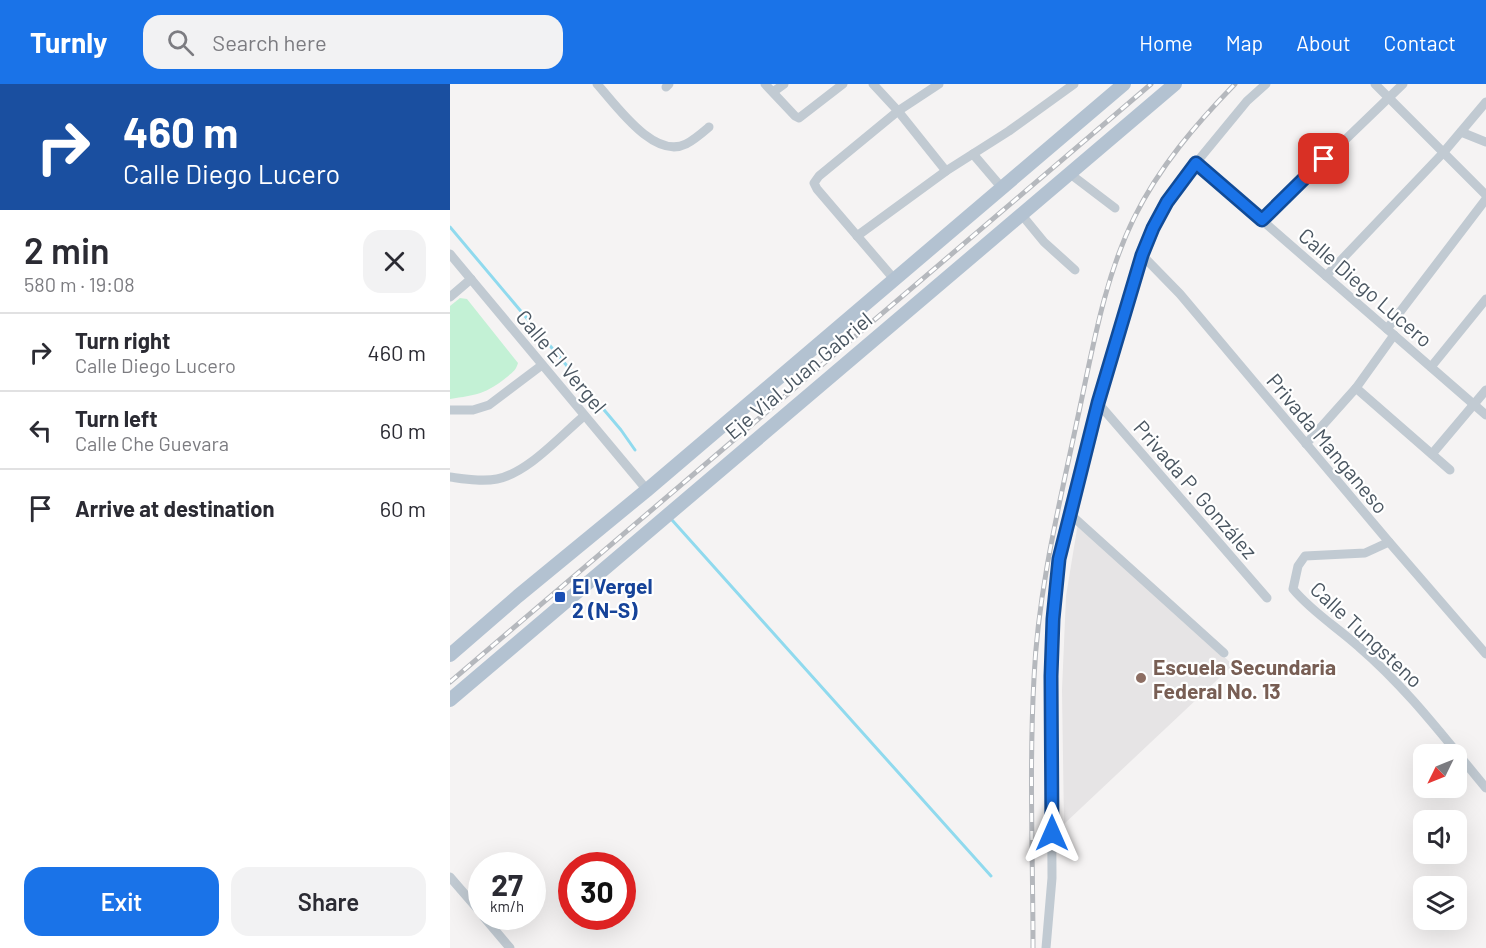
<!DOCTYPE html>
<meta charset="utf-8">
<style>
:root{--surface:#fff;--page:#f2f2f3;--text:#2b2b33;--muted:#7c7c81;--line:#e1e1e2;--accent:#1a73e8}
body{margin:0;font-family:Barlow,sans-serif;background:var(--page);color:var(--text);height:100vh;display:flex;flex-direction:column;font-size:22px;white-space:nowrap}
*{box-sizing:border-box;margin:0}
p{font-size:20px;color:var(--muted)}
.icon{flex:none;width:33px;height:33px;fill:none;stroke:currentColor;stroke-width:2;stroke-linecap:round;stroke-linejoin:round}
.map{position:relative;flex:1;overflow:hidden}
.side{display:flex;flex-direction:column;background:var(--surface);width:450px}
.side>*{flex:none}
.banner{background:#1a4fa0;color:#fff;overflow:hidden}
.needle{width:39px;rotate:227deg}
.fabs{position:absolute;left:963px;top:660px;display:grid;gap:12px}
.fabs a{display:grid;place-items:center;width:54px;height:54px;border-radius:12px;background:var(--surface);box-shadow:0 6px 24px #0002;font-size:30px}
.speed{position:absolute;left:18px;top:768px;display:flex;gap:12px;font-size:30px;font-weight:700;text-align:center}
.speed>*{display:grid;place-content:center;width:78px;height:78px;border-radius:50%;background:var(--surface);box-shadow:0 6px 24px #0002;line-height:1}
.speed small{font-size:15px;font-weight:400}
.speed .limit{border:9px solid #d22;background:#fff;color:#111}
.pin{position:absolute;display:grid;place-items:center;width:51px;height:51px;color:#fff;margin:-26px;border-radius:12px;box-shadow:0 3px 9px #0006}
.me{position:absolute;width:66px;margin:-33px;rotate:0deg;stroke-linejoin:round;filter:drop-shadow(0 0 4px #0008)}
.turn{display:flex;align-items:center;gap:21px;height:126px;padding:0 24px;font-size:27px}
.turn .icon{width:78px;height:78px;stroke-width:2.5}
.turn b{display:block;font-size:42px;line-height:51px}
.round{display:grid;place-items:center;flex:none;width:63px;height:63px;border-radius:18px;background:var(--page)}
.summary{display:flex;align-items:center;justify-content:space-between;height:102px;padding:0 24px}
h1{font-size:36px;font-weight:600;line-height:45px}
.primary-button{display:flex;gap:12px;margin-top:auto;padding:12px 24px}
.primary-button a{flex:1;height:69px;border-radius:18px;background:var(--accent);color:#fff;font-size:24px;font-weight:600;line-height:69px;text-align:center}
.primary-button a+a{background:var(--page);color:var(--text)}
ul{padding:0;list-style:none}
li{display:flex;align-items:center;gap:18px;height:78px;padding:0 24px;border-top:2px solid var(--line)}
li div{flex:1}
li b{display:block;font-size:22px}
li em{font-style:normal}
header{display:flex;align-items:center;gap:36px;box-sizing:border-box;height:84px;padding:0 30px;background:var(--accent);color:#fff}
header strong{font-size:28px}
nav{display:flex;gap:33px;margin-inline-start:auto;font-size:21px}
.search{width:420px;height:54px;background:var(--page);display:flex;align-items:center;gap:15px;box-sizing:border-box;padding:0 21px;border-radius:18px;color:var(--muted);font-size:22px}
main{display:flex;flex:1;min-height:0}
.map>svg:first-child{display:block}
.education{fill:#e6e4e5}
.green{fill:#c3f1d5}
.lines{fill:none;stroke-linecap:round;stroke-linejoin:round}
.stream{stroke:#90daee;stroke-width:3}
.street{stroke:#c1cad2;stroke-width:9}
.primary{stroke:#b3c2d1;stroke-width:14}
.rail-casing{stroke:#b5b8bd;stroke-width:5}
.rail{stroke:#fff;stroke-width:3;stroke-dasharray:9;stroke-linecap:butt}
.route-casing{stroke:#114b97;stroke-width:15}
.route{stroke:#1a73e8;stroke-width:10}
.transit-dot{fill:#1a4fb4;stroke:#fff;stroke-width:2}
.education-dot{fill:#8d6e63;stroke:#fff;stroke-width:2}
.labels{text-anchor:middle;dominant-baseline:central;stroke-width:4.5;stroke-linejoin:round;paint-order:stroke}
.street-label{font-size:21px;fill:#4a5661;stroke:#fff}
.transit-label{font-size:21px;font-weight:bold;fill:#164399;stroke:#fff;text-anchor:start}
.education-label{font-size:21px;font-weight:bold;fill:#785e54;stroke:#fff;text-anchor:start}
</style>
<header>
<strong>Turnly</strong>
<div class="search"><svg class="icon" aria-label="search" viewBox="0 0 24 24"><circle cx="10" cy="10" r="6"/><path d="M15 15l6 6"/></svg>Search here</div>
<nav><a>Home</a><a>Map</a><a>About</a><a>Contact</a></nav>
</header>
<main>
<section class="side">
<div class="banner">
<div class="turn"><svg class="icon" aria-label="right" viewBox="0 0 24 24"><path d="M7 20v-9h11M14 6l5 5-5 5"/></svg><div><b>460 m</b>Calle Diego Lucero</div></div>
</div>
<div class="summary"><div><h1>2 min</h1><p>580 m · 19:08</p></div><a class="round"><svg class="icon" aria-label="close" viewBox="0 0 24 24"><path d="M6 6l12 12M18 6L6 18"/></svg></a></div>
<ul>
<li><svg class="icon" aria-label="right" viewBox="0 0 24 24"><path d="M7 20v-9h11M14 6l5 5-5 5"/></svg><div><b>Turn right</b><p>Calle Diego Lucero</p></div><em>460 m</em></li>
<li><svg class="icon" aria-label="left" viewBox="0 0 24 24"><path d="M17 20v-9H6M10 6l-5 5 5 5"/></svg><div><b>Turn left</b><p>Calle Che Guevara</p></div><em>60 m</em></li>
<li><svg class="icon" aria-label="arrive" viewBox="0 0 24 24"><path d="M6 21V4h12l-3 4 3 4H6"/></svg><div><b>Arrive at destination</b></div><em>60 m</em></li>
</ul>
<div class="primary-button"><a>Exit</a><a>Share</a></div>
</section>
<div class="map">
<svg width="1036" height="864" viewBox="0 0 1036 864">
<rect width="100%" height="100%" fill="#f5f3f3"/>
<polygon class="education" points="628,439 783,581 614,740 612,606 616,512"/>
<path class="green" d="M 10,214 L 17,215 L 68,279 C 66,286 63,288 57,293 C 36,310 26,311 0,315 L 0,222 Z"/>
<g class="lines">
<g class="stream">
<polyline points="0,143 171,346 185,366"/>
<polyline points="222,436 541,792"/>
</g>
<g class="street">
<path d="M 147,0 C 166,21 204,76 236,60 C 244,56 252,49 259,43"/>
<polyline points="315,0 345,32 349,34 393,0"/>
<polyline points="423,0 448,27 496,87"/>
<polyline points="925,0 1036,111"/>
<polyline points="216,3 219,0"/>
<polyline points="323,8 334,0"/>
<polyline points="1011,48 1036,58"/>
<polyline points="523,70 552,104"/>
<polyline points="746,79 1036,331"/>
<polyline points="619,89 665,124"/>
<polyline points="571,130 594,158 625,186"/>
<polyline points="812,136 953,0"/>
<polyline points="407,152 496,87 559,47 624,0"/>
<polyline points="0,170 197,406"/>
<polyline points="692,171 730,210 939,458 1036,570"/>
<polyline points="876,192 993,69 1036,18"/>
<polyline points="444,195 367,105 364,99 369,92 448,27 489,0"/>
<polyline points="0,213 21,195"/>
<polyline points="937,245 1036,115"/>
<polyline points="981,283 1036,215"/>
<polyline points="906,304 1000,386"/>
<polyline points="648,319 817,514"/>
<polyline points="0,326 23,326 39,321 92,281"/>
<polyline points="856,360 906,304 944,251"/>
<polyline points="982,370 1036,306"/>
<path d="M 0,393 C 15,395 32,398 47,395 C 78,389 110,352 134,332"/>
<polyline points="620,430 774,569"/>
<path d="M 939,458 L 915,469 L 855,472 L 848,482 L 843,505 C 862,528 887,543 909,563 C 957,604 996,656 1036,704"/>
<polyline points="0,793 32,830"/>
<polyline points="33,832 60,864"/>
<polyline points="596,864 602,794 601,592 603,535 609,475 648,319 692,171 703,144 717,118 746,79 797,17 816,0"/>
</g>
<g class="primary">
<polyline points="0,571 68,512 197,406 674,0"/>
<polyline points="0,616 725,0"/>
</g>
<defs>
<g id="rail">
<polyline points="0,598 701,0"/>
<path d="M 583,864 C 583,774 579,684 584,594 C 588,507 609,422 627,337 C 642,269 653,197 684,134 C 709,83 746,40 785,0"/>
</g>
</defs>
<use href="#rail" class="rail-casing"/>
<use href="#rail" class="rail"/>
</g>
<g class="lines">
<defs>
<polyline id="route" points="602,749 601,592 603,535 609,475 648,319 692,171 703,144 717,118 746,79 812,136 874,75"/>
</defs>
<use href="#route" class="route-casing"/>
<use href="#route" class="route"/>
</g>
<rect class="transit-dot" x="104" y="507" width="12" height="12" rx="3"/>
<circle class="education-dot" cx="691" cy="594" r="6"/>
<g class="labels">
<g class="street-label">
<text transform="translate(916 203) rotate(41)">Calle Diego Lucero</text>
<text transform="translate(112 277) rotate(50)">Calle El Vergel</text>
<text transform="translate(348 291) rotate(-40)">Eje Vial Juan Gabriel</text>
<text transform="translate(878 359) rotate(50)">Privada Manganeso</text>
<text transform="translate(746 405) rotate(49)">Privada P. González</text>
<text transform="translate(917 550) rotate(43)">Calle Tungsteno</text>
</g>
<g class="transit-label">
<text x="122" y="501">El Vergel<tspan x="122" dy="24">2 (N-S)</tspan></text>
</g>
<g class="education-label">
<text x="703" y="582">Escuela Secundaria<tspan x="703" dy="24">Federal No. 13</tspan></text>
</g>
</g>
</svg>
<div class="fabs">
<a><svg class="needle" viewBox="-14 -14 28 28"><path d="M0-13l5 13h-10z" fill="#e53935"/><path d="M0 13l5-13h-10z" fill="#7c7c81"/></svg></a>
<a><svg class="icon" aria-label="sound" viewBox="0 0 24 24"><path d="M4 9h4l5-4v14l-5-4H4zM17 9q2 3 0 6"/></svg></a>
<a><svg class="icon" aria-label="layers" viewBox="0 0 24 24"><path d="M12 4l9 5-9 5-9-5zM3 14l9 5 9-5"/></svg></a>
</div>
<div class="speed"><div>27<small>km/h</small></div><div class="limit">30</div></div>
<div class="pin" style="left:874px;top:75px;background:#d93025"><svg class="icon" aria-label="arrive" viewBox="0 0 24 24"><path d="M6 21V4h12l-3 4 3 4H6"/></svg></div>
<svg class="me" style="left:602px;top:749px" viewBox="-20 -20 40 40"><path d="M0-17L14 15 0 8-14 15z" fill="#1a73e8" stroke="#fff" stroke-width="4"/></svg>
</div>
</main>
